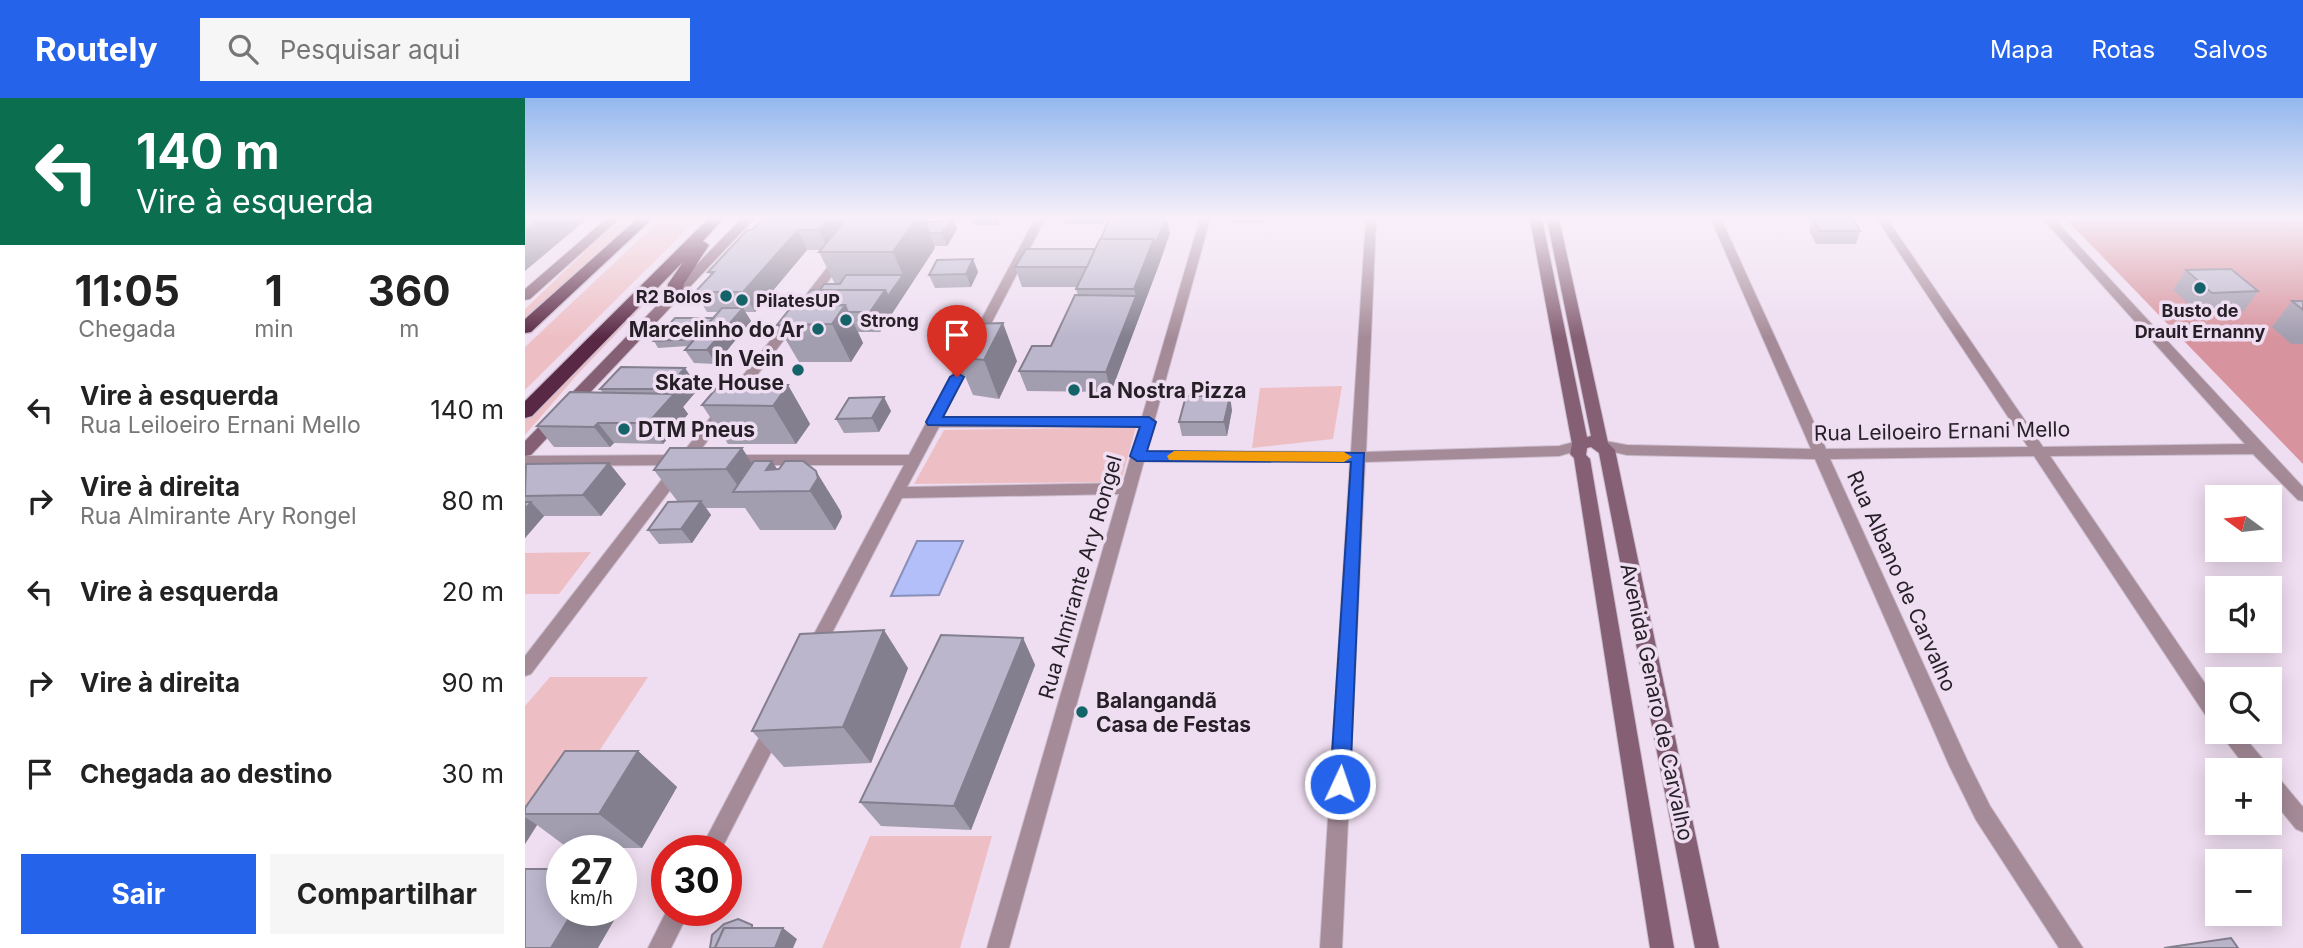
<!DOCTYPE html>
<html lang="pt">
<meta charset="utf-8">
<style>
:root{--surface:#fff;--page:#f6f6f6;--text:#222;--muted:#767676;--accent:#2563eb}
body{margin:0;font-family:Inter,sans-serif;background:var(--page);color:var(--text);height:100vh;display:flex;flex-direction:column;font-size:26px;white-space:nowrap}
*{box-sizing:border-box;margin:0}
p{font-size:23px;color:var(--muted)}
.icon{flex:none;width:38px;height:38px;fill:none;stroke:currentColor;stroke-width:2;stroke-linecap:round;stroke-linejoin:round}
.map{position:relative;flex:1;overflow:hidden}
.panel{display:flex;flex-direction:column;background:var(--surface);width:525px}
.panel>*{flex:none}
.banner{background:#0b6e4f;color:#fff;overflow:hidden}
.needle{width:46px;rotate:285deg}
.controls{position:absolute;left:1680px;top:387px;display:grid;gap:14px}
.controls a{display:grid;place-items:center;width:77px;height:77px;border-radius:0px;background:var(--surface);box-shadow:0 4px 18px #0003;font-size:35px}
.speed{position:absolute;left:21px;top:737px;display:flex;gap:14px;font-size:35px;font-weight:700;text-align:center}
.speed>*{display:grid;place-content:center;width:91px;height:91px;border-radius:50%;background:var(--surface);box-shadow:0 4px 18px #0003;line-height:1}
.speed small{font-size:18px;font-weight:400}
.speed .limit{border:10px solid #d22;background:#fff;color:#111}
.pin{position:absolute;display:grid;place-items:center;width:60px;height:60px;color:#fff;margin:-72px -30px;border-radius:50% 50% 50% 0;rotate:-45deg;box-shadow:0 0 7px #0007}
.pin .icon{rotate:45deg}
.me{position:absolute;width:77px;margin:-38px;rotate:3deg;stroke-linejoin:round;filter:drop-shadow(0 0 5px #0008)}
.turn{display:flex;align-items:center;gap:24px;height:147px;padding:0 21px;font-size:32px}
.turn .icon{width:91px;height:91px;stroke-width:2.5}
.turn b{display:block;font-size:49px;line-height:60px}
.eta{display:flex;justify-content:space-evenly;align-items:center;height:119px;text-align:center}
.eta b{font-size:42px;font-weight:700;line-height:49px}
.action{display:flex;gap:14px;margin-top:auto;padding:14px 21px}
.action a{flex:1;height:80px;border-radius:0px;background:var(--accent);color:#fff;font-size:28px;font-weight:700;line-height:80px;text-align:center}
.action a+a{background:var(--page);color:var(--text)}
ul{padding:0;list-style:none}
li{display:flex;align-items:center;gap:21px;height:91px;padding:0 21px}
li div{flex:1}
li b{display:block;font-size:26px}
li em{font-style:normal}
header{display:flex;align-items:center;gap:42px;box-sizing:border-box;height:98px;padding:0 35px;background:var(--accent);color:#fff}
header strong{font-size:33px}
nav{display:flex;gap:38px;margin-inline-start:auto;font-size:24px}
.search{width:490px;height:63px;background:var(--page);display:flex;align-items:center;gap:18px;box-sizing:border-box;padding:0 24px;border-radius:0px;color:var(--muted);font-size:26px}
main{display:flex;flex:1;min-height:0}
.map>svg:first-child{display:block}
.green{fill:#edbfc4}
.forest{fill:#d7949e}
.water{fill:#b3bff8;stroke:#898fb9;stroke-width:2}
.lines{fill:none;stroke-linecap:round;stroke-linejoin:round}
.street-casing{stroke:#cbbccd;stroke-width:2}
.secondary-casing{stroke:#cbbccd;stroke-width:2}
.highway-casing{stroke:#cbbccd;stroke-width:3}
.street{fill:#a58b98;fill-rule:evenodd}
.secondary{fill:#856074;fill-rule:evenodd}
.highway{fill:#592844;fill-rule:evenodd}
.wall{fill:#a29daf}
.shaded-wall{fill:#847f8f}
.building{fill:#bcb6cc;stroke:#847f8f;stroke-width:2}
.route{fill:#2563eb;stroke:#184099;stroke-width:2}
.slow{fill:#f59e0b}
.poi-dot{fill:#146369;stroke:#efdef1;stroke-width:2.5}
.labels{text-anchor:middle;dominant-baseline:central;stroke-width:7;stroke-linejoin:round;paint-order:stroke}
.far-poi-label{font-size:18px;font-weight:bold;fill:#261f27;stroke:#efdef1;text-anchor:start}
.poi-label{font-size:21px;font-weight:bold;fill:#261f27;stroke:#efdef1;text-anchor:start}
.street-label{font-size:21px;fill:#261f27;stroke:#efdef1}
</style>
<header>
<strong>Routely</strong>
<div class="search"><svg class="icon" aria-label="search" viewBox="0 0 24 24"><circle cx="10" cy="10" r="6"/><path d="M15 15l6 6"/></svg>Pesquisar aqui</div>
<nav><a>Mapa</a><a>Rotas</a><a>Salvos</a></nav>
</header>
<main>
<section class="panel">
<div class="banner">
<div class="turn"><svg class="icon" aria-label="left" viewBox="0 0 24 24"><path d="M17 20v-9H6M10 6l-5 5 5 5"/></svg><div><b>140 m</b>Vire à esquerda</div></div>
</div>
<div class="eta">
<div><b>11:05</b><p>Chegada</p></div>
<div><b>1</b><p>min</p></div>
<div><b>360</b><p>m</p></div>
</div>
<ul>
<li><svg class="icon" aria-label="left" viewBox="0 0 24 24"><path d="M17 20v-9H6M10 6l-5 5 5 5"/></svg><div><b>Vire à esquerda</b><p>Rua Leiloeiro Ernani Mello</p></div><em>140 m</em></li>
<li><svg class="icon" aria-label="right" viewBox="0 0 24 24"><path d="M7 20v-9h11M14 6l5 5-5 5"/></svg><div><b>Vire à direita</b><p>Rua Almirante Ary Rongel</p></div><em>80 m</em></li>
<li><svg class="icon" aria-label="left" viewBox="0 0 24 24"><path d="M17 20v-9H6M10 6l-5 5 5 5"/></svg><div><b>Vire à esquerda</b></div><em>20 m</em></li>
<li><svg class="icon" aria-label="right" viewBox="0 0 24 24"><path d="M7 20v-9h11M14 6l5 5-5 5"/></svg><div><b>Vire à direita</b></div><em>90 m</em></li>
<li><svg class="icon" aria-label="arrive" viewBox="0 0 24 24"><path d="M6 21V4h12l-3 4 3 4H6"/></svg><div><b>Chegada ao destino</b></div><em>30 m</em></li>
</ul>
<div class="action"><a>Sair</a><a>Compartilhar</a></div>
</section>
<div class="map">
<svg width="1778" height="850" viewBox="0 0 1778 850">
<rect width="100%" height="100%" fill="#efdef1"/>
<g class="green">
<polygon points="94,121 112,121 0,223 0,211"/>
<polygon points="136,121 172,121 0,292 0,249"/>
<polygon points="164,151 155,169 51,278 0,337 0,319"/>
<polygon points="817,288 808,341 727,350 735,290"/>
<polygon points="611,329 596,384 389,386 419,332"/>
<polygon points="66,454 34,496 0,496 0,455"/>
<polygon points="25,579 123,579 36,711 0,713 0,608"/>
<polygon points="345,738 467,738 435,850 297,850"/>
</g>
<polygon class="forest" points="1541,121 1778,121 1778,366"/>
<polygon class="water" points="392,443 438,443 414,497 366,498"/>
<g class="lines">
<defs>
<g id="street">
<path d="M 510,121 L 520,121 L 418,319 L 617,319 L 675,121 L 685,121 L 621,353 L 826,354 L 841,121 L 851,121 L 841,354 L 1034,348 L 1053,343 L 1060,348 L 1058,351 L 1034,358 L 840,364 L 817,850 L 795,850 L 825,364 L 619,363 L 484,850 L 462,850 L 594,396 L 377,400 L 295,558 L 289,560 L 283,558 L 280,553 L 379,367 L 206,367 L 199,362 L 206,357 L 384,357 ZM 414,329 L 614,329 L 598,385 L 382,389 Z"/>
<polygon points="1186,121 1196,121 1301,351 1503,349 1352,121 1362,121 1518,349 1720,346 1518,121 1529,121 1778,389 1778,403 1773,402 1728,356 1525,358 1692,603 1692,626 1685,624 1509,358 1305,361 1442,662 1465,708 1558,850 1534,850 1451,722 1424,667 1290,361 1102,357 1075,351 1073,348 1080,343 1102,347 1286,351"/>
<polygon points="316,156 320,157 320,161 6,576 0,578 0,558 148,367 0,368 0,358 156,357 312,157"/>
<polygon points="250,621 257,623 259,629 196,752 175,752 243,623"/>
<polygon points="1694,634 1715,634 1742,666 1745,672 1723,672"/>
<polygon points="1745,675 1752,678 1778,709 1778,734 1771,731 1745,699"/>
<polygon points="142,812 165,812 146,850 123,850"/>
</g>
<g id="secondary">
<polygon points="81,121 94,121 5,201 0,202 0,191"/>
<polygon points="216,121 229,121 6,357 0,358 0,343"/>
<polygon points="1005,121 1017,121 1062,339 1066,338 1022,121 1034,121 1083,345 1090,352 1194,850 1170,850 1074,355 1066,349 1062,350 1061,357 1065,361 1149,850 1125,850 1049,360 1045,356 1047,346"/>
</g>
<g id="highway">
<polygon points="112,121 127,121 6,234 0,235 0,221"/>
<polygon points="183,121 198,121 178,143 184,147 159,186 155,200 149,202 141,197 143,186 158,164 7,318 0,320 0,303"/>
</g>
</defs>
<use href="#street" class="street-casing"/>
<use href="#secondary" class="secondary-casing"/>
<use href="#highway" class="highway-casing"/>
<use href="#street" class="street"/>
<use href="#secondary" class="secondary"/>
<use href="#highway" class="highway"/>
</g>
<g class="wall">
<polygon points="238,121 399,121 400,124 416,124 419,121 429,121 432,131 422,148 409,148 410,150 355,234 333,234 338,245 326,264 274,264 252,227 274,207 295,192 310,186 294,154 296,152 282,152 230,214 220,214 226,223 191,266 169,265 160,252 163,248 133,250 129,243 188,220 193,214 182,214 170,194 186,178 183,174"/>
<polygon points="447,121 476,121 472,127 450,127"/>
<polygon points="539,121 581,121 578,126 540,126"/>
<polygon points="708,121 740,121 739,125 708,125"/>
<polygon points="1288,121 1328,121 1335,133 1331,146 1291,146 1284,133"/>
<polygon points="645,135 586,294 502,293 494,273 526,248 553,197 551,191 552,189 497,189 490,169"/>
<polygon points="448,161 453,174 446,189 410,190 404,177"/>
<polygon points="1661,172 1733,193 1719,213 1674,215 1648,192"/>
<polygon points="1767,203 1778,203 1778,246 1766,246 1747,229"/>
<polygon points="432,259 492,263 474,301 448,297"/>
<polygon points="263,287 285,326 271,346 203,346 177,307"/>
<polygon points="174,290 158,309 163,316 138,346 89,345 85,349 29,349 12,328 78,295 75,291"/>
<polygon points="707,312 702,338 657,338 654,324"/>
<polygon points="366,313 354,334 319,335 311,321"/>
<polygon points="217,350 227,366 252,371 315,412 317,419 310,432 235,432 220,410 181,410 186,417 167,445 134,446 123,432 153,404 129,372"/>
<polygon points="84,365 101,386 76,418 19,418 0,440 0,367"/>
<polygon points="498,540 510,567 446,732 356,728 335,704"/>
<polygon points="383,570 346,665 259,669 227,633"/>
<polygon points="113,653 152,689 117,750 43,750 12,727 0,746 0,707 1,708"/>
</g>
<g class="shaded-wall">
<polygon points="14,121 62,121 0,173 0,132"/>
<polygon points="304,121 323,121 303,152 294,132"/>
<polygon points="391,121 399,121 410,150 355,234 345,214 360,192 378,177 368,154"/>
<polygon points="426,121 429,121 432,131 422,148 417,135"/>
<polygon points="469,121 476,121 472,127"/>
<polygon points="640,121 642,121 645,135 634,167 630,147"/>
<polygon points="273,132 282,152 230,214 218,194"/>
<polygon points="629,141 634,167 586,294 581,274 611,198 609,191"/>
<polygon points="448,161 453,174 446,189 441,176"/>
<polygon points="320,207 338,245 326,264 307,226"/>
<polygon points="218,210 226,223 191,266 182,252"/>
<polygon points="478,225 492,263 474,301 459,262"/>
<polygon points="160,270 174,290 158,309 163,316 138,346 123,325 146,299 141,291"/>
<polygon points="263,287 285,326 271,346 248,308"/>
<polygon points="705,298 707,312 702,338 699,324"/>
<polygon points="359,299 366,313 354,334 347,320"/>
<polygon points="73,325 89,345 85,349 69,329"/>
<polygon points="217,350 242,389 217,394 201,371"/>
<polygon points="247,363 266,393 241,372"/>
<polygon points="84,365 101,386 76,418 58,397"/>
<polygon points="291,373 315,412 317,419 310,432 285,393"/>
<polygon points="176,403 186,417 167,445 156,431"/>
<polygon points="6,404 19,418 0,440 0,411"/>
<polygon points="359,532 383,570 346,665 318,629"/>
<polygon points="498,540 510,567 446,732 429,708"/>
<polygon points="113,653 152,689 117,750 74,716"/>
<polygon points="0,719 12,727 0,746"/>
<polygon points="96,787 105,793 96,809"/>
<polygon points="49,812 95,812 73,850 26,850"/>
<polygon points="258,830 272,841 268,850 250,850"/>
</g>
<g class="building">
<polygon points="0,121 14,121 0,132"/>
<polygon points="238,121 304,121 294,132 273,132 218,194 170,194 189,174 183,174 222,132 227,132"/>
<polygon points="321,121 391,121 368,154 294,154"/>
<polygon points="419,121 426,121 417,135 404,135 400,124 416,124"/>
<polygon points="584,121 640,121 630,147 629,141 576,141"/>
<polygon points="1288,121 1328,121 1335,133 1295,133"/>
<polygon points="575,141 629,141 609,191 551,191"/>
<polygon points="501,151 570,151 562,169 490,169"/>
<polygon points="448,161 441,176 404,177 412,162"/>
<polygon points="1706,171 1733,193 1687,195 1661,172"/>
<polygon points="321,177 378,177 363,198 360,192 295,192 299,186 315,186"/>
<polygon points="286,192 360,192 345,214 323,214 320,207 274,207"/>
<polygon points="550,197 611,198 581,274 494,273 507,248 526,248"/>
<polygon points="1767,203 1778,203 1778,212"/>
<polygon points="320,207 307,226 252,227 267,208"/>
<polygon points="197,210 218,210 182,252 160,252"/>
<polygon points="150,220 188,220 170,241 129,243"/>
<polygon points="478,225 459,262 432,259 447,226"/>
<polygon points="96,269 160,270 141,291 75,291"/>
<polygon points="194,287 263,287 248,308 177,307"/>
<polygon points="45,294 149,296 123,325 73,325 69,329 12,328"/>
<polygon points="661,298 705,298 699,324 654,324"/>
<polygon points="359,299 347,320 311,321 324,300"/>
<polygon points="145,350 217,350 201,371 129,372"/>
<polygon points="229,363 247,363 241,372 254,371 260,363 278,363 291,373 293,380 285,393 208,394"/>
<polygon points="84,365 58,397 0,398 1,366"/>
<polygon points="176,403 156,431 123,432 143,404"/>
<polygon points="0,404 6,404 0,411"/>
<polygon points="359,532 318,629 227,633 275,536"/>
<polygon points="416,537 498,540 429,708 335,704"/>
<polygon points="40,653 113,653 74,716 0,716 0,710"/>
<polygon points="0,771 37,771 37,812 49,812 26,850 0,850"/>
<polygon points="213,821 227,827 227,830 199,830 190,850 185,850 187,837 199,826"/>
<polygon points="199,830 258,830 250,850 190,850"/>
<polygon points="1706,840 1713,850 1639,850"/>
</g>
<linearGradient id="sky" x2="0" y2="1"><stop stop-color="#93b8ee"/><stop offset="0.5" stop-color="#f8f0f9"/><stop offset="1" stop-color="#f8f0f9" stop-opacity="0"/></linearGradient>
<rect width="1778" height="240" fill="url(#sky)"/>
<polygon class="route" points="432,275 439,279 418,319 624,319 631,324 622,353 839,355 825,686 822,693 815,695 808,693 805,686 826,364 612,363 605,358 615,329 403,327 401,324 425,279"/>
<polygon class="slow" points="649,353 819,354 827,359 819,364 644,362 642,358"/>
<g class="poi-dot">
<circle cx="1675" cy="190" r="7"/>
<circle cx="201" cy="198" r="7"/>
<circle cx="217" cy="202" r="7"/>
<circle cx="321" cy="222" r="7"/>
<circle cx="293" cy="231" r="7"/>
<circle cx="273" cy="272" r="7"/>
<circle cx="549" cy="292" r="7"/>
<circle cx="99" cy="331" r="7"/>
<circle cx="557" cy="614" r="7"/>
</g>
<g class="labels">
<g class="far-poi-label">
<text x="187" y="198" text-anchor="end">R2 Bolos</text>
<text x="231" y="202">PilatesUP</text>
<text x="1675" y="212" text-anchor="middle">Busto de<tspan x="1675" dy="21">Drault Ernanny</tspan></text>
<text x="335" y="222">Strong</text>
</g>
<g class="poi-label">
<text x="279" y="231" text-anchor="end">Marcelinho do Ar</text>
<text x="259" y="260" text-anchor="end">In Vein<tspan x="259" dy="24">Skate House</tspan></text>
<text x="563" y="292">La Nostra Pizza</text>
<text x="113" y="331">DTM Pneus</text>
<text x="571" y="602">Balangandã<tspan x="571" dy="24">Casa de Festas</tspan></text>
</g>
<g class="street-label">
<text transform="translate(1417 333) rotate(-1)">Rua Leiloeiro Ernani Mello</text>
<text transform="translate(555 479) rotate(-74)">Rua Almirante Ary Rongel</text>
<text transform="translate(1377 483) rotate(66)">Rua Albano de Carvalho</text>
<text transform="translate(1132 604) rotate(78)">Avenida Genaro de Carvalho</text>
</g>
</g>
</svg>
<div class="controls">
<a><svg class="needle" viewBox="-14 -14 28 28"><path d="M0-13l5 13h-10z" fill="#e53935"/><path d="M0 13l5-13h-10z" fill="#767676"/></svg></a>
<a><svg class="icon" aria-label="sound" viewBox="0 0 24 24"><path d="M4 9h4l5-4v14l-5-4H4zM17 9q2 3 0 6"/></svg></a>
<a><svg class="icon" aria-label="search" viewBox="0 0 24 24"><circle cx="10" cy="10" r="6"/><path d="M15 15l6 6"/></svg></a>
<a>+</a>
<a>−</a>
</div>
<div class="speed"><div>27<small>km/h</small></div><div class="limit">30</div></div>
<div class="pin" style="left:432px;top:279px;background:#d93025"><svg class="icon" aria-label="arrive" viewBox="0 0 24 24"><path d="M6 21V4h12l-3 4 3 4H6"/></svg></div>
<svg class="me" style="left:815px;top:686px" viewBox="-20 -20 40 40"><circle r="17" fill="#2563eb" stroke="#fff" stroke-width="3"/><path d="M0-11L8 9 0 5-8 9z" fill="#fff"/></svg>
</div>
</main>
